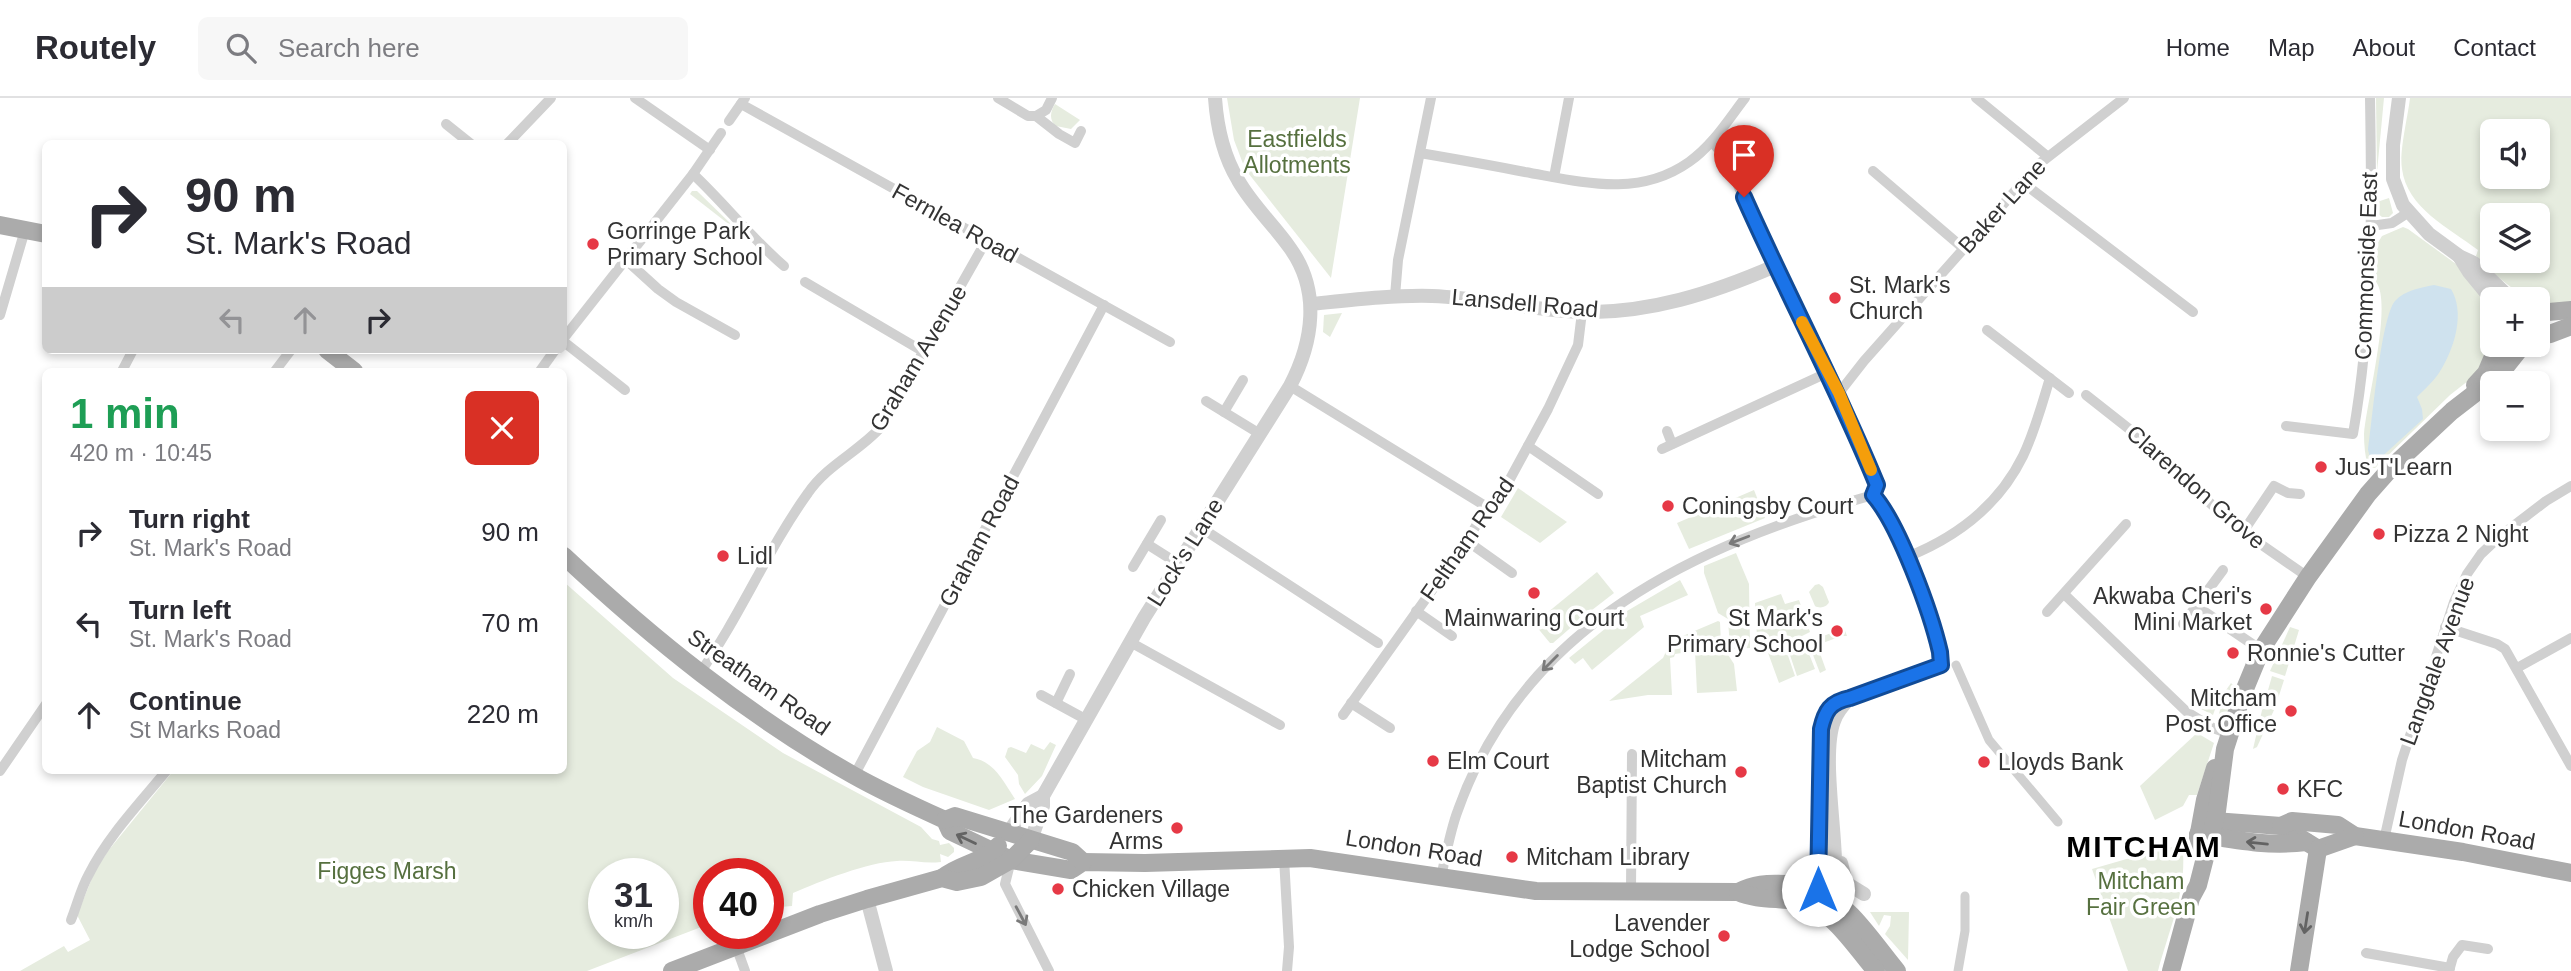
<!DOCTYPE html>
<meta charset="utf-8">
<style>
:root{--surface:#fff;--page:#f7f7f7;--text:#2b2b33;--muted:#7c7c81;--line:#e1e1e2}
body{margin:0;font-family:Arial,sans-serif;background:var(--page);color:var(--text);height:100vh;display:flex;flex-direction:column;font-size:26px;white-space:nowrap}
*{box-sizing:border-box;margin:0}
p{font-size:23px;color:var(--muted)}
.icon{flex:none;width:38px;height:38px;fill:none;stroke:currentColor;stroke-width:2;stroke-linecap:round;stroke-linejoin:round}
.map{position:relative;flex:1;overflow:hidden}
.panel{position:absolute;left:42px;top:270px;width:525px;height:406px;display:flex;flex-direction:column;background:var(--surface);border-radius:10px;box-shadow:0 4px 10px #0003}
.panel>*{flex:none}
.hud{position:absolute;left:42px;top:42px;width:525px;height:214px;border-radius:10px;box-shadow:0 4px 10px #0003;background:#fff;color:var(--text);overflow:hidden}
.buttons{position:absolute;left:2480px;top:21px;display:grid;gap:14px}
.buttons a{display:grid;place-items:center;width:70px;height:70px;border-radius:10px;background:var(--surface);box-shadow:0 4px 10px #0003;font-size:35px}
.speed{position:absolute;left:588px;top:760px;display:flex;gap:14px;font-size:35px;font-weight:700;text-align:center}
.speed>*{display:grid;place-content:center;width:91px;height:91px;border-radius:50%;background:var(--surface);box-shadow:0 4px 10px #0003;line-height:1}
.speed small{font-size:18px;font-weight:400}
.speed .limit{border:10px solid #d22;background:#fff;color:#111}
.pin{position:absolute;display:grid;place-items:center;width:60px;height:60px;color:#fff;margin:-72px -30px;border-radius:50% 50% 50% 0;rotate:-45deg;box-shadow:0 0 7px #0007}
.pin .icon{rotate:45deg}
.me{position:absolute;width:77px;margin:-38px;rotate:0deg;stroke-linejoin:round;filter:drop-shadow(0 0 5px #0008)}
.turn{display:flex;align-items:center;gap:24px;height:147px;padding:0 28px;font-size:32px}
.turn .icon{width:91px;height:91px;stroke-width:2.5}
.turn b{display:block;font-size:49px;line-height:60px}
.lanes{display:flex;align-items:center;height:66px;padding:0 28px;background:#0003;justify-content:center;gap:35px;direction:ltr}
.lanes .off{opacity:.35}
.round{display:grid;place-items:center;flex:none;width:74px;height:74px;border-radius:10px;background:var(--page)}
.head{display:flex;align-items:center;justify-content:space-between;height:119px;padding:0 28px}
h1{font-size:42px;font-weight:700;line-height:52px;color:#1e9e55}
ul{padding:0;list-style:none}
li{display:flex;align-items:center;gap:21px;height:91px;padding:0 28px}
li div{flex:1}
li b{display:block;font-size:26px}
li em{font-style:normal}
header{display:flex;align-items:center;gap:42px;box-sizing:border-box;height:98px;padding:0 35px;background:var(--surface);border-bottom:2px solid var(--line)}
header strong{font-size:33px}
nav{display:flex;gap:38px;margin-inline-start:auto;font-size:24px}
.search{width:490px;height:63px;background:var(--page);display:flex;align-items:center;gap:18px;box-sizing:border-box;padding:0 24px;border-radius:10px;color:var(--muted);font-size:26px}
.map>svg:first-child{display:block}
.green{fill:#e6ecdf;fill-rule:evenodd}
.water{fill:#cfe2ee}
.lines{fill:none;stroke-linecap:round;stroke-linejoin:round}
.pedestrian{stroke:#d0d0d0;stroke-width:9}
.minor{stroke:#d0d0d0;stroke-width:10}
.tertiary{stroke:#d0d0d0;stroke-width:14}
.primary{stroke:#ababab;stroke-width:18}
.oneway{stroke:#7a7a7a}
.oneway2{stroke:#636363}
.route-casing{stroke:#114b97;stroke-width:18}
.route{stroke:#1a73e8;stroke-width:12}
.slow{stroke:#f59e0b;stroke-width:12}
.poi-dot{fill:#e63946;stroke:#fff;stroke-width:2.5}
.labels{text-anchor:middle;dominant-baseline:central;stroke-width:7;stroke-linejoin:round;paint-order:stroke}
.park-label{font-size:23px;fill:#56703f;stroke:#fff}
.street-label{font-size:23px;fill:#333;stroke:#fff}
.poi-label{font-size:23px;fill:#333;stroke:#fff;text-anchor:start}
.district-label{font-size:30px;font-weight:bold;letter-spacing:2px;fill:#000;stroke:#fff}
</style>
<header>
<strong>Routely</strong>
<div class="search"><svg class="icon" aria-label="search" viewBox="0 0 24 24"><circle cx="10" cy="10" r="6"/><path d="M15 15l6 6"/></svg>Search here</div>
<nav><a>Home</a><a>Map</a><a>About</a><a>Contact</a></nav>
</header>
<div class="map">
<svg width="2571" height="873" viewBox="0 0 2571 873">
<rect width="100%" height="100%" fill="#fff"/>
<g class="green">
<polygon points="1227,0 1360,0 1331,180 1245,71 1234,42"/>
<polygon points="2376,0 2384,0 2377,74"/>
<path d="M 2410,0 L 2571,0 L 2571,203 C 2531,213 2503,184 2476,158 L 2478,152 C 2449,130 2407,110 2402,71 C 2399,54 2408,18 2410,0 ZM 2492,33 L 2538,33 L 2538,79 L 2492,79 ZM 2492,117 L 2538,117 L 2538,163 L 2492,163 Z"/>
<path d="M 1055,6 L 1080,22 L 1071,31 L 1056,28 C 1049,22 1050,14 1055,6 Z"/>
<polygon points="692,93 697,93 732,127 731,128 690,96"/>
<polygon points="2389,100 2393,115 2389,119 2382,119 2377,115 2377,104"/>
<path d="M 2403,129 L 2408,131 L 2456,166 L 2478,189 L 2491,211 L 2489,245 L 2479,272 L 2473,279 L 2450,297 L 2375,370 L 2368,369 C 2365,358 2364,347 2364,336 C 2366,306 2393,205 2376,184 L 2376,148 L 2382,138 Z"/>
<polygon points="1342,215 1330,239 1323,234 1324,217"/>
<polygon points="1518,390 1567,424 1540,445 1501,419"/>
<polygon points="1754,392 1765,420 1689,451 1677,425"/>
<polygon points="1736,455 1749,486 1750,550 1730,551 1728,521 1718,515 1704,475 1704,468"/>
<polygon points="1597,474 1614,495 1583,519 1553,545 1550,545 1536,528 1536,524"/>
<polygon points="1680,482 1688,497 1640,518 1644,529 1592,572 1583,560 1575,566 1569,560 1627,513"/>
<path d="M 564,484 L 673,580 L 783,655 L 921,729 L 932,741 L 939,743 L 940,747 L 949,745 L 954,750 L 954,754 L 948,759 L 940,756 L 941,764 C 924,766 913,762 897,763 C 868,764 821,783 793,795 L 792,808 L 768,810 L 768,775 L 709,775 L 709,826 L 587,873 L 20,873 L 64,848 L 68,854 L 90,842 L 77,817 L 95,773 L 108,753 L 174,672 L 564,672 ZM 604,775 L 663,775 L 663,835 L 604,835 Z"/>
<path d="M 1819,486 L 1823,489 L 1829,504 C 1827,509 1820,511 1815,508 L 1809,494 L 1815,487 Z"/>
<polygon points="1781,496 1785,506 1799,502 1810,534 1802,538 1815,571 1797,578 1786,545 1801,538 1779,547 1784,546 1795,578 1779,585 1767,552 1758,555 1755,505"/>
<polygon points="1718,523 1720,524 1721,546 1734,566 1737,593 1697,595 1695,553 1675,556 1674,559 1670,560 1672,597 1648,597 1609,603 1663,560 1671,543"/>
<polygon points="2290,529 2299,532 2285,578 2270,573"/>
<polygon points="1844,530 1847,538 1842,538 1817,547 1826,572 1820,575 1808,544"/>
<polygon points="2272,578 2284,582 2276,607 2265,603"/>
<polygon points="2231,585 2235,589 2225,624 2218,620 2224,595"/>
<polygon points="2217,591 2221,594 2213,617 2199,610"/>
<polygon points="2263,608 2274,612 2257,649 2253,651"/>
<path d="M 937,629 L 964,643 L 973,660 C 995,664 1003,683 1015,701 L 989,712 L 923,689 L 903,679 L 917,653 L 930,644 Z"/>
<polygon points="2197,635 2214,645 2197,697 2189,697 2183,708 2155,722 2140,688"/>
<polygon points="1050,644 1056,647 1042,678 1025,696 1019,686 1018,677 1005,659 1008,650 1011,649 1026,655 1031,646 1044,652"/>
<path d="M 2168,749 L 2177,750 L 2183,755 C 2186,795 2168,835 2158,873 L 2128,873 L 2092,771 Z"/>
<polygon points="1870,814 1909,814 1908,862 1885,836 1890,828 1891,818 1884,817 1879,828"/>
</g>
<path class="water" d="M 2434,187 L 2451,191 C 2465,214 2455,248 2442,270 C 2436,281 2426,290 2417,299 L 2422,311 L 2423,321 L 2375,365 L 2372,366 L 2368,352 C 2372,325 2381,219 2395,203 C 2405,192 2420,190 2434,187 Z"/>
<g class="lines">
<g class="pedestrian">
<polyline points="1956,567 1989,642 2058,724"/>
<polyline points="1958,873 1965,833 1965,798"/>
</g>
<g class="minor">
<polyline points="635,0 710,52"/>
<polyline points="998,0 1028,18 1036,18 1059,36 1075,45 1081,33"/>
<polyline points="1976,0 2047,58"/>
<polyline points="741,6 1170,244"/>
<polyline points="1036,18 1046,12 1052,0"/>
<polyline points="729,23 745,0"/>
<polyline points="446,26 471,46"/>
<polyline points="1712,44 1725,59 1775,168"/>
<polyline points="507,46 551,0"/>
<path d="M 1420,55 C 1455,61 1490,67 1525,74 C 1582,84 1638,100 1689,64 C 1713,47 1728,22 1745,0"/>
<polyline points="1873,73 1963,150"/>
<path d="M 693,76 C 725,106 751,140 784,168"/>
<polyline points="1554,79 1569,0"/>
<polyline points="2022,84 2193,214"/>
<polyline points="2371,128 2392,125 2409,114"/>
<polyline points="625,161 658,191 676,204 735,237"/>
<polyline points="805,184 924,254"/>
<polyline points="1395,198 1398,162 1431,0"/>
<polyline points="0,217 25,132"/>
<polyline points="1987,232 2069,295"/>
<polyline points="564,240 693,76 721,35"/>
<polyline points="564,244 625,292"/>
<polyline points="122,273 133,252"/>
<polyline points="275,273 291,252"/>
<polyline points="540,273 555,252"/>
<polyline points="1290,288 1487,409"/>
<polyline points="1839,295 1864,263 2039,66 2124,0"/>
<polyline points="2086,297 2133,334 2236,429 2308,479"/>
<polyline points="1206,303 1260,336"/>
<polyline points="1224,314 1243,282"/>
<path d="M 2286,328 L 2353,336 C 2373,222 2372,114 2370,0"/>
<polyline points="1667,333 1672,346"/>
<polyline points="1528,348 1598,396"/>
<polyline points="1662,351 1829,274"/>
<polyline points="1200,429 1378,545"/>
<polyline points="2243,434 2274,388 2288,395 2300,396"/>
<polyline points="1467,443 1512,475"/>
<polyline points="1147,446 1177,465"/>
<path d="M 1907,459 C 1957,439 1999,407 2023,358 C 2035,333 2042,306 2050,280"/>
<polyline points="1133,469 1161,422"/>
<polyline points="2064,496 2187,614 2213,630 2230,636"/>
<polyline points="2196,508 2261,552"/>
<polyline points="1416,513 1452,538"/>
<polyline points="2047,514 2126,426"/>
<polyline points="2183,526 2223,472"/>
<polyline points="2445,529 2497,546 2505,551 2571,668"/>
<polyline points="1130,544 1280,627"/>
<polyline points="2517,570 2571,540"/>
<path d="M 699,576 C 740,519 767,452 808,395 C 827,367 858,354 880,330 L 986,143"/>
<polyline points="1041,597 1087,622"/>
<polyline points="1056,605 1070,576"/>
<polyline points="1351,605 1390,630"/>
<polyline points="1343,617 1467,443 1487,409 1497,405 1548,311 1578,247 1582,214"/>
<polyline points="0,673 46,606"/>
<polyline points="854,678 1104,207"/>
<polyline points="2384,742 2402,662 2454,504 2467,476 2481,456 2499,439 2546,403 2571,388"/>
<polyline points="1284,760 1289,849 1287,873"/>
<polyline points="1011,762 1005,786 1049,873"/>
<path d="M 1441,779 C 1446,757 1450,733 1458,712 C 1524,526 1696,447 1873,397"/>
<polyline points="1631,794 1632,656"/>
<path d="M 71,822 C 77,807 81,790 89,776 C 108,738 140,705 167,672"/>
<polyline points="736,848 745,873"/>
<polyline points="2366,855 2450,870"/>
<polyline points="2449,873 2453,859 2462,847 2488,851"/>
</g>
<g class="tertiary">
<polyline points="2399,0 2393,47 2393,81 2403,107 2429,136 2459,158 2474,165 2511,201"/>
<polyline points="2459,158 2469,174 2492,202"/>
<path d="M 1311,206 C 1351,202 1392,197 1432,198 C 1482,200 1531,212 1580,214 C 1648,216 1713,195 1775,168 L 1839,295 L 1877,387 L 1873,397 C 1899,425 1937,529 1941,567 L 1850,600 C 1830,603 1825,613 1821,631 L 1818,800"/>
<polyline points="1008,735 1028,706 1043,698"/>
<path d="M 1031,742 L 1043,708 L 1043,698 L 1144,520 L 1290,288 C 1313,244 1321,193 1290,150 C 1274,127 1252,107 1238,82 C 1223,57 1217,29 1215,0"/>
<polyline points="1841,765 1846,785 1864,796"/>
<polyline points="867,801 886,873"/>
<path d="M 1830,808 C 1837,796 1835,779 1835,765 C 1835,729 1822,654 1834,623 C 1837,614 1843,607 1850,600"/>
</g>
<g class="primary">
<polyline points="0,127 46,136"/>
<polyline points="2538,215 2571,212"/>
<polyline points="2538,238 2550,236 2571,228"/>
<polyline points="327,252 354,273"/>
<polyline points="2475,287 2486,275 2498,247"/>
<path d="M 564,458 C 653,541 747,617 853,677 C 883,694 914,708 945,722 L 950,733 L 1011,762 L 1071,772 L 1083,764 L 1145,765 L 1310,760 L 1536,793 L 1738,794 C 1754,786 1767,785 1785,786 C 1796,787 1807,788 1817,792 C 1848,804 1876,848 1897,873"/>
<polyline points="945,722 955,718 1072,754 1083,764"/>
<polyline points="2203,725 2214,723 2281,728 2318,751"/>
<polyline points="2281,728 2292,723 2338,727 2355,738 2463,754 2571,775"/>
<path d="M 2198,736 C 2235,742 2269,749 2306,744"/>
<polyline points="2196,751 2205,702 2215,670"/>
<polyline points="2318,751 2355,738"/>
<path d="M 942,780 C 960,765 983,765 998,748"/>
<path d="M 1738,794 C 1756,802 1776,800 1796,803 C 1832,809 1853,847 1876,873"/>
<polyline points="672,873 820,816 867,801 942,780 957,784 981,779 1011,762 1031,742"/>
<polyline points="2171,873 2191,800 2198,787 2217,713 2225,651 2242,598 2261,552 2308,479 2368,396 2391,370 2452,313 2500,276 2523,247"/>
<polyline points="2299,873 2318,751"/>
</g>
</g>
<defs><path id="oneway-shaft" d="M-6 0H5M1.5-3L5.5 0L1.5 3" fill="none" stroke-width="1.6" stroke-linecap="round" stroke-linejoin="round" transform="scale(1.75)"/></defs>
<g class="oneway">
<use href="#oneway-shaft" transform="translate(1739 442) rotate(159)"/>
<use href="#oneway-shaft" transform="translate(1550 565) rotate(135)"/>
<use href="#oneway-shaft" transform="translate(1021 818) rotate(62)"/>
</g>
<g class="oneway2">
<use href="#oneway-shaft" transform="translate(966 741) rotate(-155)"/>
<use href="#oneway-shaft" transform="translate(2257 745) rotate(-174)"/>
<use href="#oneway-shaft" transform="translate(2306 825) rotate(99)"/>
</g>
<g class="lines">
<defs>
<path id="route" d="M 1744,99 C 1787,196 1837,289 1877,387 L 1873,397 C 1899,426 1931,515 1940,554 L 1941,567 L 1850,600 C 1830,604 1825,613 1821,631 L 1818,792"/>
</defs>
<use href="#route" class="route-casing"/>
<use href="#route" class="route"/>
<polyline class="slow" points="1802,224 1839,295 1871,372"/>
</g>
<g class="poi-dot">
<circle cx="593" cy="146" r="7"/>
<circle cx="1835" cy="200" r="7"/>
<circle cx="2321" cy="369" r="7"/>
<circle cx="1668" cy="408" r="7"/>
<circle cx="2379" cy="436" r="7"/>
<circle cx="723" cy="458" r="7"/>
<circle cx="1534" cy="495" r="7"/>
<circle cx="2266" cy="511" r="7"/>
<circle cx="1837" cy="533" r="7"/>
<circle cx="2233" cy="555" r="7"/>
<circle cx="2291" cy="613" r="7"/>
<circle cx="1433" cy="663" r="7"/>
<circle cx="1984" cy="664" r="7"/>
<circle cx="1741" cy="674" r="7"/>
<circle cx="2283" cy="691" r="7"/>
<circle cx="1177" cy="730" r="7"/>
<circle cx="1512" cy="759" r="7"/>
<circle cx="1058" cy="791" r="7"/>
<circle cx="1724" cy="838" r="7"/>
</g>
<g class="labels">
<g class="park-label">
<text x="1297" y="41">Eastfields<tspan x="1297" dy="26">Allotments</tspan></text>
<text x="387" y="773">Figges Marsh</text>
<text x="2141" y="783">Mitcham<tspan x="2141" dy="26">Fair Green</tspan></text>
</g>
<g class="street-label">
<text transform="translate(2002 108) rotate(-48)">Baker Lane</text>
<text transform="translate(955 125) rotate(29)">Fernlea Road</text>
<text transform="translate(2366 168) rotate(-88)">Commonside East</text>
<text transform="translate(1525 205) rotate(5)">Lansdell Road</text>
<text transform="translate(918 260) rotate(-59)">Graham Avenue</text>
<text transform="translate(2196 389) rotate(41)">Clarendon Grove</text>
<text transform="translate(1467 441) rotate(-55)">Feltham Road</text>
<text transform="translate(979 443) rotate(-62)">Graham Road</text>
<text transform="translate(1185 454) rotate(-58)">Lock's Lane</text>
<text transform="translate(2437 563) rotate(-70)">Langdale Avenue</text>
<text transform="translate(759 584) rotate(35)">Streatham Road</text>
<text transform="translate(2467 732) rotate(10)">London Road</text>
<text transform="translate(1414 750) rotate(9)">London Road</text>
</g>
<g class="poi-label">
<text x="607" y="133">Gorringe Park<tspan x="607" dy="26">Primary School</tspan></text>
<text x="1849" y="187">St. Mark's<tspan x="1849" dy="26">Church</tspan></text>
<text x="2335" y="369">Jus'T'Learn</text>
<text x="1682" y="408">Coningsby Court</text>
<text x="2393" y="436">Pizza 2 Night</text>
<text x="737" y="458">Lidl</text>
<text x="2252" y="498" text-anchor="end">Akwaba Cheri's<tspan x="2252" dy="26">Mini Market</tspan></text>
<text x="1534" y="520" text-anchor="middle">Mainwaring Court</text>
<text x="1823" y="520" text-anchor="end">St Mark's<tspan x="1823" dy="26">Primary School</tspan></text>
<text x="2247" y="555">Ronnie's Cutter</text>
<text x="2277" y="600" text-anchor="end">Mitcham<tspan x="2277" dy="26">Post Office</tspan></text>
<text x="1727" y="661" text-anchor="end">Mitcham<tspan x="1727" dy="26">Baptist Church</tspan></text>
<text x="1447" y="663">Elm Court</text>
<text x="1998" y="664">Lloyds Bank</text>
<text x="2297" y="691">KFC</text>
<text x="1163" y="717" text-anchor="end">The Gardeners<tspan x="1163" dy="26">Arms</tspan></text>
<text x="1526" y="759">Mitcham Library</text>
<text x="1072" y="791">Chicken Village</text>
<text x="1710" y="825" text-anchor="end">Lavender<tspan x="1710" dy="26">Lodge School</tspan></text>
</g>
<g class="district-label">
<text x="2144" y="748">MITCHAM</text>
</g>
</g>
</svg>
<div class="buttons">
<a><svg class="icon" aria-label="sound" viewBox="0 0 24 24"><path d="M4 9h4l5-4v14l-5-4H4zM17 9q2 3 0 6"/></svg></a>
<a><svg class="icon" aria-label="layers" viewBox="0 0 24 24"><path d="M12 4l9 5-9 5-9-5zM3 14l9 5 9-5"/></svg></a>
<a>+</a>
<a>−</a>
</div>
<div class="speed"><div>31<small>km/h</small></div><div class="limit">40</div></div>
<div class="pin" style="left:1744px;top:99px;background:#d93025"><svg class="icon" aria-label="arrive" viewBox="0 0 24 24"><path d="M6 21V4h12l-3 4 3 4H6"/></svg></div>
<svg class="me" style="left:1818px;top:792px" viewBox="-20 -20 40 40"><circle r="19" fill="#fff"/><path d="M0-13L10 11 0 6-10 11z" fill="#1a73e8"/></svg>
<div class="hud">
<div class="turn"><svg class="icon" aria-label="right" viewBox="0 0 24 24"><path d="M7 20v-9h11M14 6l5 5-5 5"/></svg><div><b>90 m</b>St. Mark's Road</div></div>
<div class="lanes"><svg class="icon off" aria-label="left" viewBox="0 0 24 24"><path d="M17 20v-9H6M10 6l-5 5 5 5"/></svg><svg class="icon off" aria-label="ahead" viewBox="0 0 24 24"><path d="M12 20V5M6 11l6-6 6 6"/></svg><svg class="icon" aria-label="right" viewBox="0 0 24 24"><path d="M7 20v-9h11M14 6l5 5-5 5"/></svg></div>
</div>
<section class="panel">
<div class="head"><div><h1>1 min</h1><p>420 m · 10:45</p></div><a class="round" style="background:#d93025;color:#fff"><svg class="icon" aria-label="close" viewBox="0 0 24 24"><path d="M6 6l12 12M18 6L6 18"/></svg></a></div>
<ul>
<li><svg class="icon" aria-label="right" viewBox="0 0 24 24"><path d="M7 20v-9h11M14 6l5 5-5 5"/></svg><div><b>Turn right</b><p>St. Mark's Road</p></div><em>90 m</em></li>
<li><svg class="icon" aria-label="left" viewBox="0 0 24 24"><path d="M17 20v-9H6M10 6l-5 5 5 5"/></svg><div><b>Turn left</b><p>St. Mark's Road</p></div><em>70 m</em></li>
<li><svg class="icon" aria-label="ahead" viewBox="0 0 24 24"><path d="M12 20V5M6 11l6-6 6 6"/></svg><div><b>Continue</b><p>St Marks Road</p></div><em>220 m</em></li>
</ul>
</section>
</div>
